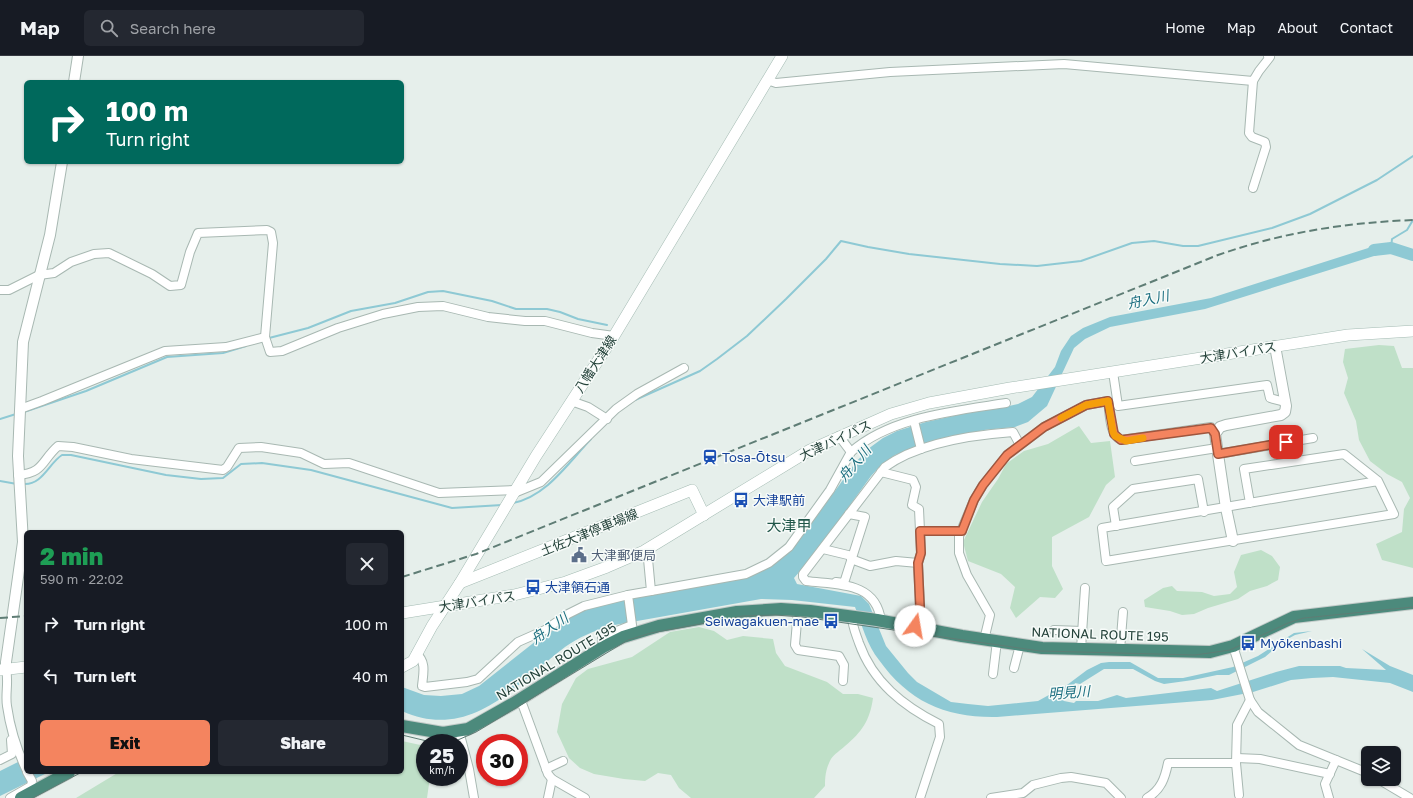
<!DOCTYPE html>
<meta charset="utf-8">
<style>
:root{--surface:#171b24;--page:#242831;--text:#f1f3f6;--muted:#9ea1a6;--line:#363941;--accent:#f4845f}
body{margin:0;font-family:"Golos Text","Noto Sans JP",sans-serif;background:var(--page);color:var(--text);height:100vh;display:flex;flex-direction:column;font-size:15px;white-space:nowrap}
*{box-sizing:border-box;margin:0}
p{font-size:13px;color:var(--muted)}
.icon{flex:none;width:22px;height:22px;fill:none;stroke:currentColor;stroke-width:2;stroke-linecap:round;stroke-linejoin:round}
.map{position:relative;flex:1;overflow:hidden}
.side{position:absolute;left:24px;top:474px;width:380px;height:244px;display:flex;flex-direction:column;background:var(--surface);border-radius:6px;box-shadow:0 1px 3px #0004}
.side>*{flex:none}
.hud{position:absolute;left:24px;top:24px;width:380px;height:84px;border-radius:6px;box-shadow:0 1px 3px #0004;background:#00695c;color:#fff;overflow:hidden}
.fabs{position:absolute;left:1361px;top:690px;display:grid;gap:8px}
.fabs a{display:grid;place-items:center;width:40px;height:40px;border-radius:6px;background:var(--surface);box-shadow:0 1px 3px #0004;font-size:20px}
.speed{position:absolute;left:416px;top:678px;display:flex;gap:8px;font-size:20px;font-weight:700;text-align:center}
.speed>*{display:grid;place-content:center;width:52px;height:52px;border-radius:50%;background:var(--surface);box-shadow:0 1px 3px #0004;line-height:1}
.speed small{font-size:10px;font-weight:400}
.speed .limit{border:6px solid #d22;background:#fff;color:#111}
.pin{position:absolute;display:grid;place-items:center;width:34px;height:34px;color:#fff;margin:-17px;border-radius:8px;box-shadow:0 2px 6px #0006}
.me{position:absolute;width:44px;margin:-22px;rotate:13deg;stroke-linejoin:round;filter:drop-shadow(0 0 3px #0008)}
.turn{display:flex;align-items:center;gap:14px;height:84px;padding:0 16px;font-size:18px}
.turn .icon{width:52px;height:52px;stroke-width:2.5}
.turn b{display:block;font-size:28px;line-height:34px}
.round{display:grid;place-items:center;flex:none;width:42px;height:42px;border-radius:6px;background:var(--page)}
.overview{display:flex;align-items:center;justify-content:space-between;height:68px;padding:0 16px}
h1{font-size:24px;font-weight:800;line-height:30px;color:#1e9e55}
.action{display:flex;gap:8px;margin-top:auto;padding:8px 16px}
.action a{flex:1;height:46px;border-radius:6px;background:var(--accent);color:#111;font-size:16px;font-weight:800;line-height:46px;text-align:center}
.action a+a{background:var(--page);color:var(--text)}
ul{padding:0;list-style:none}
li{display:flex;align-items:center;gap:12px;height:52px;padding:0 16px}
li div{flex:1}
li b{display:block;font-size:15px}
li em{font-style:normal}
header{display:flex;align-items:center;gap:24px;box-sizing:border-box;height:56px;padding:0 20px;background:var(--surface);border-bottom:1px solid var(--line)}
header strong{font-size:19px}
nav{display:flex;gap:22px;margin-inline-start:auto;font-size:14px}
.search{width:280px;height:36px;background:var(--page);display:flex;align-items:center;gap:10px;box-sizing:border-box;padding:0 14px;border-radius:6px;color:var(--muted);font-size:15px}
.map>svg:first-child{display:block}
.green{fill:#bfe0c8}
.water{fill:#8ec9d4}
.lines{fill:none;stroke-linecap:round;stroke-linejoin:round}
.stream{stroke:#8ec9d4;stroke-width:2}
.river{stroke:#8ec9d4;stroke-width:12}
.minor-casing{stroke:#a8b8b2;stroke-width:10}
.tertiary-casing{stroke:#a8b8b2;stroke-width:12}
.secondary-casing{stroke:#a4bbb3;stroke-width:12}
.trunk-casing{stroke:#c2cac8;stroke-width:14}
.minor{stroke:#fff;stroke-width:8}
.tertiary{stroke:#fff;stroke-width:10}
.secondary{stroke:#fff;stroke-width:11}
.trunk{stroke:#4c8a7c;stroke-width:12}
.tram{stroke:#5f7d75;stroke-width:1}
.rail{stroke:#5f7d75;stroke-width:2;stroke-dasharray:8 4;stroke-linecap:butt}
.route-casing{stroke:#9f563e;stroke-width:10}
.route{stroke:#f4845f;stroke-width:7}
.slow{stroke:#f59e0b;stroke-width:7}
.labels{text-anchor:middle;dominant-baseline:central;stroke-width:3;stroke-linejoin:round;paint-order:stroke}
.street-label{font-size:13px;fill:#24423a;stroke:#f7fbf9}
.transit-label{font-size:13px;fill:#164399;stroke:#f7fbf9;text-anchor:start}
.service-label{font-size:13px;fill:#4e5e75;stroke:#f7fbf9;text-anchor:start}
.water-label{font-size:14px;font-style:italic;fill:#1c6f80;stroke:#f7fbf9}
.quarter-label{font-size:15px;fill:#1f5548;stroke:#f7fbf9}
</style>
<header>
<strong>Map</strong>
<div class="search"><svg class="icon" aria-label="search" viewBox="0 0 24 24"><circle cx="10" cy="10" r="6"/><path d="M15 15l6 6"/></svg>Search here</div>
<nav><a>Home</a><a>Map</a><a>About</a><a>Contact</a></nav>
</header>
<div class="map">
<svg width="1413" height="742" viewBox="0 0 1413 742">
<rect width="100%" height="100%" fill="#e6efeb"/>
<g class="green">
<polygon points="1379,289 1394,290 1402,312 1413,312 1413,512 1382,504 1376,488 1402,476 1404,453 1410,442 1402,426 1387,418 1370,405 1359,384 1356,365 1344,337 1348,322 1343,306 1345,293"/>
<polygon points="1079,370 1091,387 1110,385 1115,421 1106,429 1089,461 1052,481 1052,510 1063,533 1055,542 1040,541 1016,562 1010,552 1015,531 1001,518 968,505 963,486 982,446 998,423 1006,408 1024,395 1048,388"/>
<polygon points="1261,494 1272,500 1280,511 1278,524 1267,530 1250,535 1238,543 1208,552 1194,558 1182,559 1170,555 1145,551 1144,544 1163,532 1172,530 1177,535 1202,536 1214,540 1230,538 1237,531 1234,516 1241,499"/>
<path d="M 699,571 L 714,575 L 727,584 L 743,580 L 773,583 L 776,597 L 785,610 L 827,626 L 843,638 L 858,638 L 873,642 C 870,664 862,676 845,690 C 841,694 834,698 831,703 C 826,712 825,720 825,730 L 814,742 L 691,742 L 679,732 L 671,719 L 658,717 L 645,725 L 624,723 L 594,718 L 580,712 L 569,702 L 557,676 L 562,648 L 576,622 L 588,613 L 632,601 L 670,576 Z"/>
<polygon points="402,685 425,690 425,721 430,721 427,742 76,742 119,716 402,716"/>
</g>
<g class="water">
<path d="M 1384,187 L 1389,188 L 1390,195 L 1205,253 L 1110,271 L 1085,283 L 1074,292 L 1047,350 L 1028,366 L 1015,371 L 984,374 L 910,393 L 895,399 L 882,408 L 871,420 L 814,499 L 794,522 L 797,528 L 861,540 L 869,548 L 886,590 L 908,617 L 917,626 L 951,646 L 968,648 L 988,650 L 1038,645 L 1067,629 L 1087,614 L 1101,607 L 1109,606 L 1130,606 L 1158,622 L 1183,622 L 1233,611 L 1258,600 L 1294,577 L 1312,575 L 1295,579 L 1284,585 L 1265,601 L 1229,619 L 1217,619 L 1193,624 L 1164,628 L 1155,625 L 1133,613 L 1104,613 L 1080,628 L 1075,627 L 1073,632 L 1066,635 L 1064,645 L 1074,647 L 1076,645 L 1098,645 L 1117,639 L 1126,642 L 1211,632 L 1217,635 L 1276,616 L 1299,610 L 1340,610 L 1346,612 L 1386,614 L 1362,593 L 1390,610 L 1413,619 L 1413,636 L 1390,627 L 1333,621 L 1312,622 L 1291,624 L 1253,636 L 1212,644 L 997,661 C 946,662 909,646 879,604 C 867,589 862,569 855,551 L 792,544 L 761,543 L 609,570 C 594,575 579,581 565,591 C 517,628 470,686 402,655 L 402,631 L 424,639 L 441,640 L 462,638 L 479,630 L 560,566 L 580,556 L 620,544 L 741,523 C 763,517 779,507 795,490 L 856,406 L 868,393 L 883,382 L 897,375 L 926,366 L 980,354 L 1000,352 L 1018,348 L 1032,341 L 1055,311 L 1061,295 L 1071,280 L 1083,272 L 1110,261 L 1211,242 Z"/>
<polygon points="26,702 26,716 49,716 0,740 0,715"/>
</g>
<g class="lines">
<g class="stream">
<polyline points="1391,192 1392,183 1407,174 1413,164"/>
<polyline points="269,282 308,272 351,255 395,247 428,236 443,235 492,245 516,253 547,253 560,256 578,263 607,269"/>
<polyline points="635,344 700,315 717,303 747,280 786,243 826,203 841,185 868,191 909,198 1000,208 1037,210 1081,205 1132,187 1154,185 1183,190 1198,190 1272,172 1310,158 1377,124 1413,100"/>
<polyline points="24,356 86,335 167,301 223,297 246,290"/>
<polyline points="0,363 16,358"/>
<polyline points="0,425 17,428"/>
<path d="M 23,428 C 42,430 49,407 62,399 L 71,399 L 166,419 L 201,423 L 223,422 L 241,408 L 262,407 L 311,414 L 452,452 L 502,449"/>
<path d="M 513,447 C 547,440 568,407 591,383"/>
</g>
<polyline class="river" points="1374,194 1391,192 1413,199"/>
<defs>
<g id="minor">
<polyline points="767,24 776,27 890,16 1064,8 1253,25"/>
<polyline points="1253,132 1266,91 1265,86 1252,81 1249,77 1253,25 1259,15 1270,1 1268,0"/>
<polyline points="0,234 9,234 39,219 54,217 71,206 94,198 109,197 152,218 170,230 181,229 190,196 198,177 267,174 271,176 273,187 265,281 270,296 282,295 338,272 383,258 418,251 443,250 488,261 525,265 545,265 592,277 614,280"/>
<polyline points="1113,316 1118,350 1267,329 1270,342 1285,346"/>
<polyline points="571,345 588,351 607,363"/>
<polyline points="20,353 42,345 165,295 226,291 265,281"/>
<polyline points="914,365 921,393"/>
<path d="M 839,380 L 851,396 C 890,361 955,355 1006,347"/>
<polyline points="1218,398 1313,382"/>
<polyline points="1135,405 1217,392"/>
<polyline points="881,416 913,424 916,431 912,449 919,453 921,497 918,507 920,551 915,570"/>
<path d="M 18,419 C 44,417 41,405 58,390 L 73,391 L 131,403 L 223,414 L 227,411 L 239,392 L 261,391 L 301,397 L 324,408 L 349,407 L 439,437 L 516,434"/>
<polyline points="514,437 541,426 616,353 637,338 684,312"/>
<polyline points="1250,447 1244,413 1344,398 1378,425 1394,458 1106,505 1102,472 1378,425"/>
<polyline points="1116,470 1113,451 1133,433 1198,423 1204,456"/>
<polyline points="920,475 962,475"/>
<polyline points="823,493 852,500"/>
<polyline points="851,503 870,510 896,505 918,507"/>
<polyline points="836,526 844,527 865,461 849,458"/>
<polyline points="651,535 746,518 769,507 789,491 830,434 851,396"/>
<polyline points="798,554 795,589 798,594 839,600 844,609 843,625"/>
<path d="M 852,560 C 852,570 856,578 859,587 C 873,626 903,650 939,668 L 940,681 L 920,742"/>
<path d="M 881,565 C 876,525 837,529 806,525 L 803,521 L 803,518 L 885,411 C 918,387 972,379 1013,376 L 1020,389"/>
<polyline points="1054,574 1082,575"/>
<path d="M 984,584 L 990,559 L 967,519 L 959,497 L 959,480 L 974,444 L 983,429 L 1007,399 L 1044,371 L 1086,349 L 1108,345 C 1110,357 1109,379 1121,384 L 1211,371 L 1215,378"/>
<polyline points="1233,590 1250,644 1258,656 1299,689 1368,717"/>
<polyline points="603,591 602,581 632,569 628,539 651,535 648,503 644,495"/>
<polyline points="1081,593 1085,532"/>
<polyline points="1120,594 1123,556"/>
<path d="M 416,598 C 427,605 423,619 422,630 L 425,631 L 467,626 L 478,623 L 518,586 L 545,574 L 568,558 L 584,550 L 628,539"/>
<polyline points="1014,612 1020,589"/>
<path d="M 6,613 C 9,626 5,638 7,650 C 10,671 17,694 26,713"/>
<polyline points="993,618 997,585"/>
<polyline points="519,643 523,650 548,718 552,723 585,742"/>
<polyline points="459,675 469,713 474,742"/>
<polyline points="1237,702 1260,703 1330,718"/>
<polyline points="0,704 12,698 11,684"/>
<polyline points="1236,707 1239,739"/>
<polyline points="546,713 563,705"/>
<polyline points="1378,723 1410,742"/>
<polyline points="10,742 31,730 32,725 27,716"/>
<polyline points="548,742 552,723"/>
<polyline points="991,742 1023,737 1033,729 1061,722 1071,721 1106,727 1121,742"/>
<path d="M 1147,742 C 1161,734 1165,722 1168,707 L 1236,707 L 1237,669 L 1250,644"/>
<polyline points="1329,742 1325,728 1336,704"/>
</g>
<g id="tertiary">
<polyline points="74,26 78,0"/>
<polyline points="1233,485 1226,452 1215,378 1220,371 1226,369 1281,359 1285,356 1286,350 1275,290"/>
<polyline points="6,613 6,606 23,486 18,400 23,286 50,179 62,106"/>
</g>
<g id="secondary">
<polyline points="460,527 692,434 704,459"/>
<polyline points="402,557 514,539 566,526 607,511 644,495 810,394 891,358 929,347 1010,332 1348,279 1413,275"/>
<polyline points="402,611 413,605 432,570 460,527 536,400 614,280 782,0"/>
<polyline points="0,614 26,611"/>
</g>
<g id="trunk">
<polyline points="402,670 443,677 468,673 514,647 603,591 623,581 659,570 737,556 781,553 810,555 877,564 962,580 1042,592 1210,596 1233,590 1294,561 1413,547"/>
<polyline points="21,742 69,716"/>
</g>
</defs>
<use href="#minor" class="minor-casing"/>
<use href="#tertiary" class="tertiary-casing"/>
<use href="#secondary" class="secondary-casing"/>
<use href="#trunk" class="trunk-casing"/>
<use href="#minor" class="minor"/>
<use href="#tertiary" class="tertiary"/>
<use href="#secondary" class="secondary"/>
<use href="#trunk" class="trunk"/>
<g class="tram">
<polyline points="402,679 435,687"/>
<polyline points="451,687 476,676 628,584 651,577 743,560 775,559 803,561 1040,595 1195,599 1230,594 1288,567 1304,562 1413,551"/>
<polyline points="33,742 82,716"/>
</g>
<g class="rail">
<path d="M 402,521 L 476,498 L 1218,199 C 1284,176 1344,167 1413,164"/>
<polyline points="0,562 26,560"/>
</g>
</g>
<g class="lines">
<defs>
<polyline id="route" points="915,570 920,551 918,507 921,497 920,475 962,475 974,444 983,429 1007,399 1044,371 1086,349 1108,345 1114,378 1121,384 1211,372 1215,378 1218,398 1286,386"/>
</defs>
<use href="#route" class="route-casing"/>
<use href="#route" class="route"/>
<polyline class="slow" points="1061,362 1086,349 1108,345 1113,376 1115,380 1126,385 1143,382"/>
</g>
<defs>
<symbol id="station-bare" viewBox="-9 -9 18 18"><path d="M-3-6H3Q5-6 5-4V2Q5 4 3 4L4.5 6H3L1.5 4h-3L-3 6H-4.5L-3 4Q-5 4-5 2V-4Q-5-6-3-6ZM-3.5-4v3h7v-3ZM-3.5 1v1.5H-2V1ZM2 1v1.5H3.5V1Z" fill="#1a4fb4" stroke="#f7fbf9" stroke-width="2.5" paint-order="stroke"/></symbol>
<symbol id="bus-bare" viewBox="-9 -9 18 18"><path d="M-5-6H5V4H4V6H2V4H-2V6H-4V4H-5ZM-3.5-4V0h7V-4ZM-3.5 1.2v1.5H-2V1.2ZM2 1.2v1.5H3.5V1.2Z" fill="#1a4fb4" stroke="#f7fbf9" stroke-width="2.5" paint-order="stroke"/></symbol>
<symbol id="civic-bare" viewBox="-9 -9 18 18"><path d="M-.6-6.5H3V-4.5H.6V-3L4-1V1h2V6H-6V1h2V-1L-.6-3ZM-1.2 2.5V6h2.4V2.5Z" fill="#5c6f8a" stroke="#f7fbf9" stroke-width="2.5" paint-order="stroke"/></symbol>
</defs>
<g fill-rule="evenodd">
<use href="#station-bare" x="699" y="390" width="22" height="22"/>
<use href="#bus-bare" x="730" y="433" width="22" height="22"/>
<use href="#civic-bare" x="568" y="488" width="22" height="22"/>
<use href="#bus-bare" x="522" y="520" width="22" height="22"/>
<use href="#bus-bare" x="820" y="554" width="22" height="22"/>
<use href="#bus-bare" x="1237" y="576" width="22" height="22"/>
</g>
<g class="labels">
<g class="street-label">
<text transform="translate(1238 296) rotate(-9)">大津バイパス</text>
<text transform="translate(595 308) rotate(-57)">八幡大津線</text>
<text transform="translate(835 384) rotate(-25)">大津バイパス</text>
<text transform="translate(589 476) rotate(-22)">土佐大津停車場線</text>
<text transform="translate(477 545) rotate(-9)">大津バイパス</text>
<text transform="translate(1100 578) rotate(2)">NATIONAL ROUTE 195</text>
<text transform="translate(556 605) rotate(-31)">NATIONAL ROUTE 195</text>
</g>
<g class="transit-label">
<text x="722" y="401">Tosa-Ōtsu</text>
<text x="753" y="444">大津駅前</text>
<text x="545" y="531">大津領石通</text>
<text x="819" y="565" text-anchor="end">Seiwagakuen-mae</text>
<text x="1260" y="587">Myōkenbashi</text>
</g>
<g class="service-label">
<text x="591" y="499">大津郵便局</text>
</g>
<g class="water-label">
<text transform="translate(1148 243) rotate(-12)">舟入川</text>
<text transform="translate(854 407) rotate(-50)">舟入川</text>
<text transform="translate(549 572) rotate(-35)">舟入川</text>
<text transform="translate(1069 636) rotate(-4)">明見川</text>
</g>
<g class="quarter-label">
<text x="789" y="469">大津甲</text>
</g>
</g>
</svg>
<div class="fabs">
<a><svg class="icon" aria-label="layers" viewBox="0 0 24 24"><path d="M12 4l9 5-9 5-9-5zM3 14l9 5 9-5"/></svg></a>
</div>
<div class="speed"><div>25<small>km/h</small></div><div class="limit">30</div></div>
<div class="pin" style="left:1286px;top:386px;background:#d93025"><svg class="icon" aria-label="arrive" viewBox="0 0 24 24"><path d="M6 21V4h12l-3 4 3 4H6"/></svg></div>
<svg class="me" style="left:915px;top:570px" viewBox="-20 -20 40 40"><circle r="19" fill="#fff"/><path d="M0-13L10 11 0 6-10 11z" fill="#f4845f"/></svg>
<div class="hud">
<div class="turn"><svg class="icon" aria-label="right" viewBox="0 0 24 24"><path d="M7 20v-9h11M14 6l5 5-5 5"/></svg><div><b>100 m</b>Turn right</div></div>
</div>
<section class="side">
<div class="overview"><div><h1>2 min</h1><p>590 m · 22:02</p></div><a class="round"><svg class="icon" aria-label="close" viewBox="0 0 24 24"><path d="M6 6l12 12M18 6L6 18"/></svg></a></div>
<ul>
<li><svg class="icon" aria-label="right" viewBox="0 0 24 24"><path d="M7 20v-9h11M14 6l5 5-5 5"/></svg><div><b>Turn right</b></div><em>100 m</em></li>
<li><svg class="icon" aria-label="left" viewBox="0 0 24 24"><path d="M17 20v-9H6M10 6l-5 5 5 5"/></svg><div><b>Turn left</b></div><em>40 m</em></li>
</ul>
<div class="action"><a>Exit</a><a>Share</a></div>
</section>
</div>
